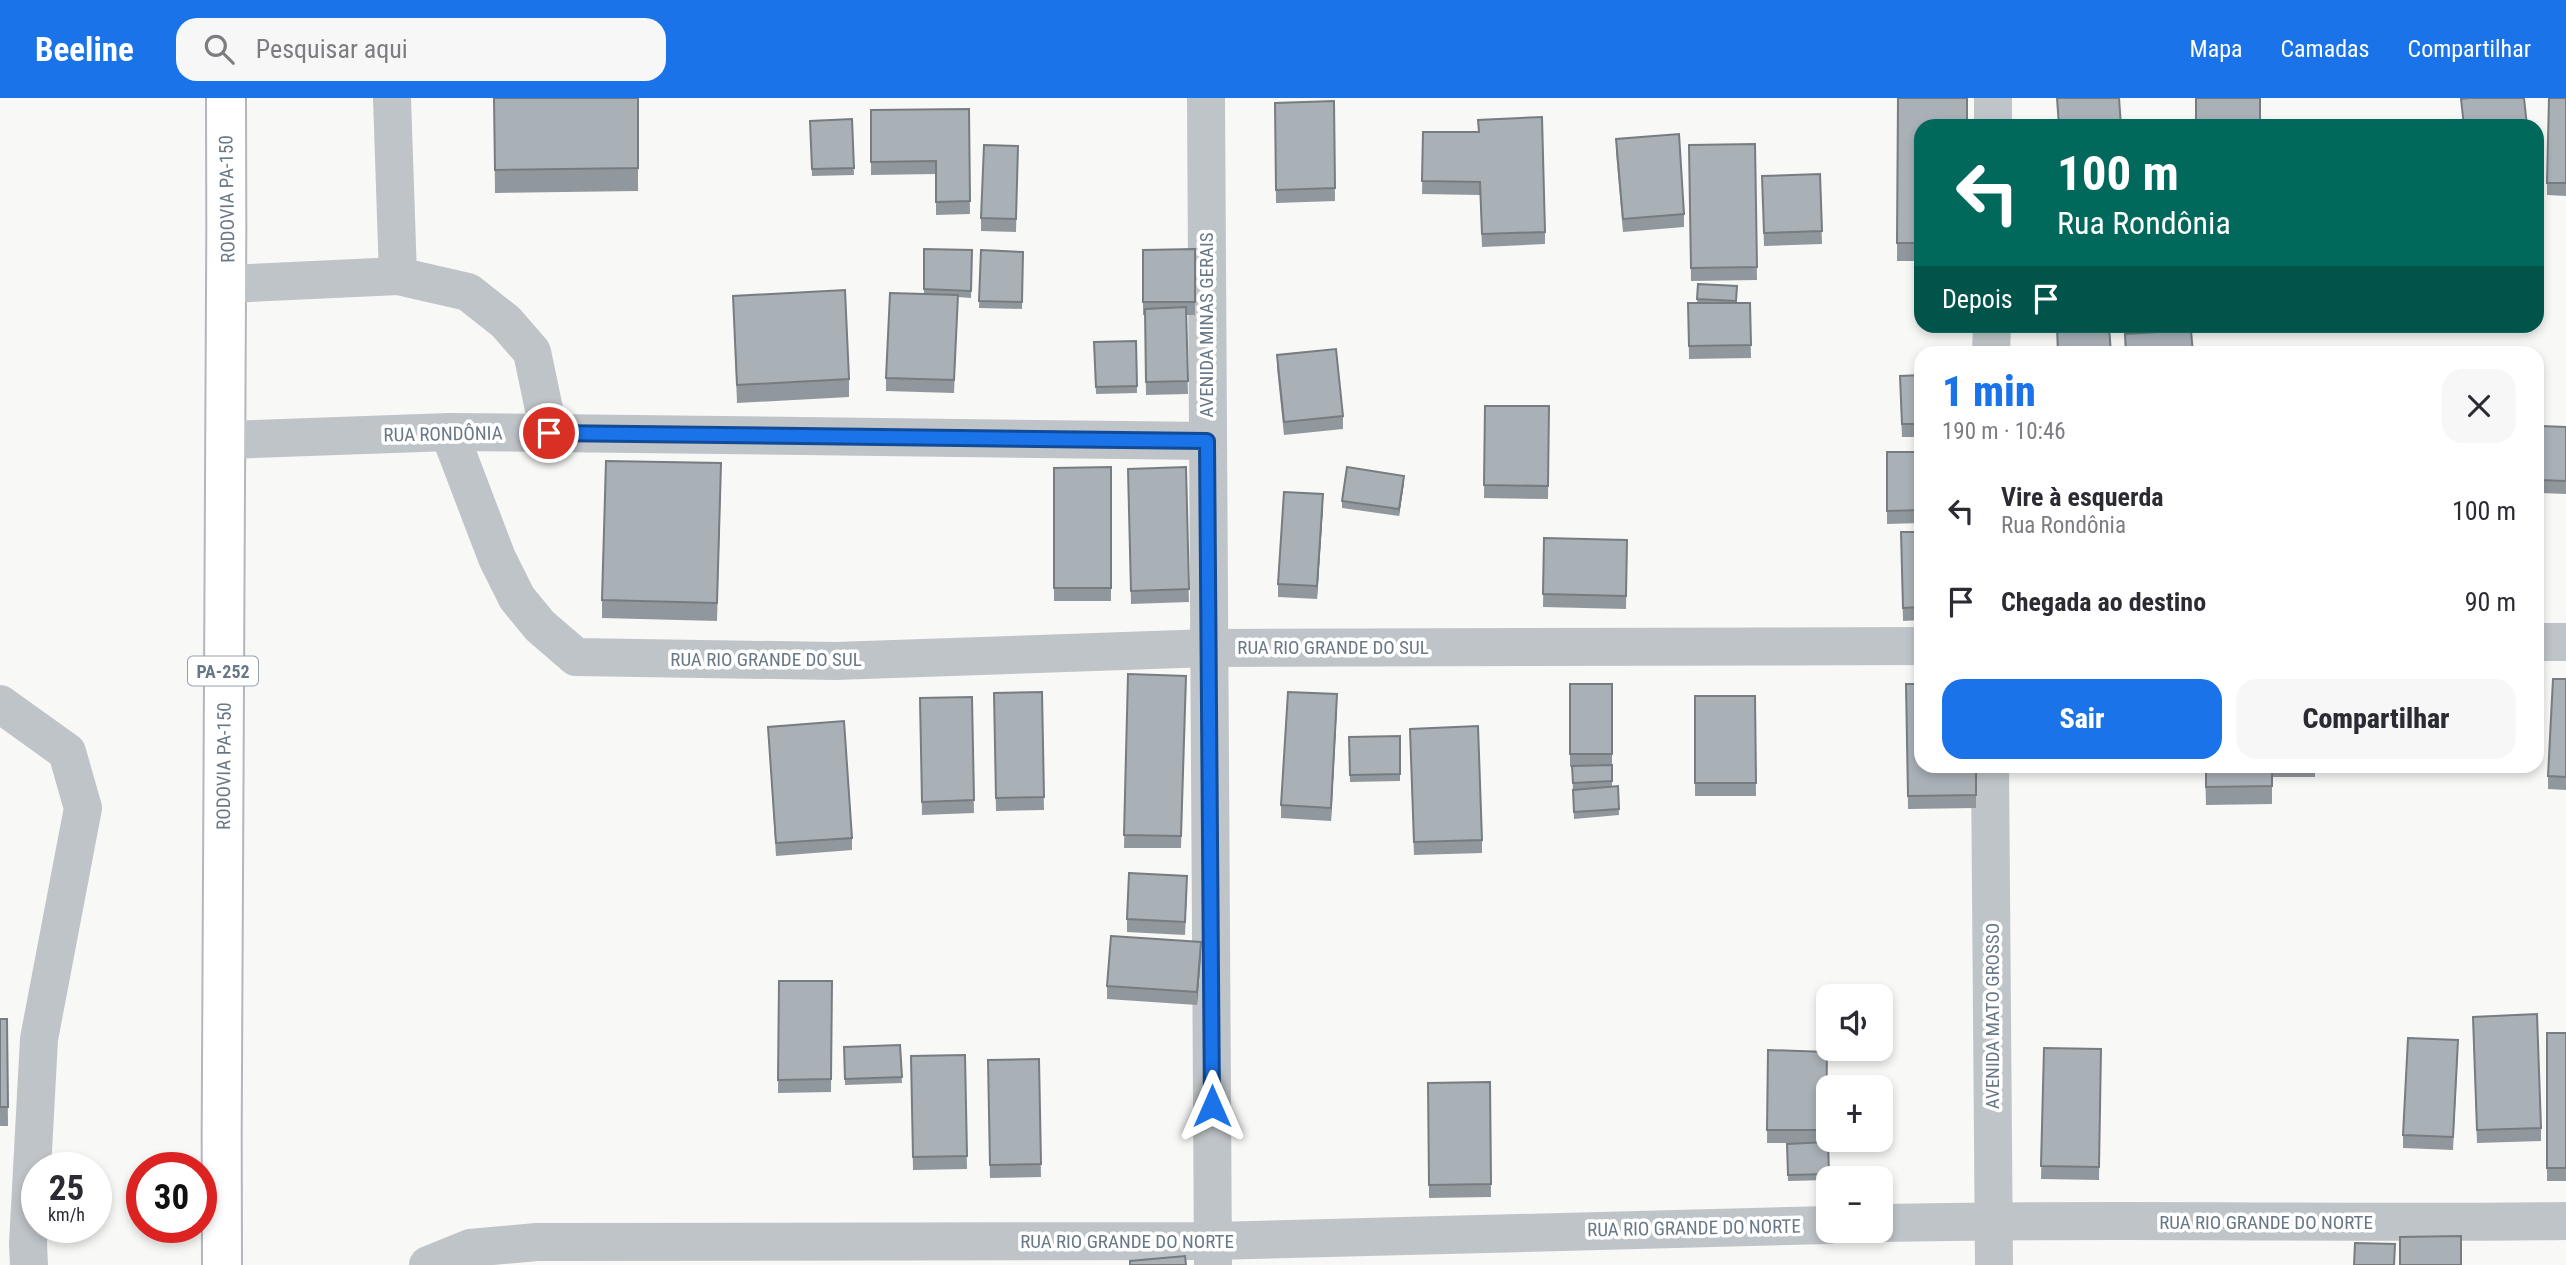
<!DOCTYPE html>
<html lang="pt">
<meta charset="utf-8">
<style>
:root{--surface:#fff;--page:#f7f7f7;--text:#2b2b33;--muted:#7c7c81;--accent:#1a73e8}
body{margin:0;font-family:"Roboto Condensed",sans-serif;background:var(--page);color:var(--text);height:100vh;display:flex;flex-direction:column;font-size:26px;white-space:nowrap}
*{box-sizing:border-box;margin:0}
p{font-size:23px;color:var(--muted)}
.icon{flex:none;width:38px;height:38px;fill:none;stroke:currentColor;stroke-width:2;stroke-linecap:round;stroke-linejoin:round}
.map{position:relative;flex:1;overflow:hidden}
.panel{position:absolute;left:1914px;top:248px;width:630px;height:427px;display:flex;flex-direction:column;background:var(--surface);border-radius:21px;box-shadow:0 4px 10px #0003}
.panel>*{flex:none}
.hud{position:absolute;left:1914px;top:21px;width:630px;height:214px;border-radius:21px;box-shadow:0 4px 10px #0003;background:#00695c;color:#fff;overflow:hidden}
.tools{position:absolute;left:1816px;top:886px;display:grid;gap:14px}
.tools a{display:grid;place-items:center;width:77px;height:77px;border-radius:14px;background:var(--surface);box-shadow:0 4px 10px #0003;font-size:35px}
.speed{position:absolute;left:21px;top:1054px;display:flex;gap:14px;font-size:35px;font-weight:700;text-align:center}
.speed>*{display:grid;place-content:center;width:91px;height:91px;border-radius:50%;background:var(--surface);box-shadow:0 4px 10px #0003;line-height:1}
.speed small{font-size:18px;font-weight:400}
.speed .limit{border:10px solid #d22;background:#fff;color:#111}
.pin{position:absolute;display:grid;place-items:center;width:60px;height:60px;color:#fff;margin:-30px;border:4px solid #fff;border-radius:50%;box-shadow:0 2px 7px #0007}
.me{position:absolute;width:77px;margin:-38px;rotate:0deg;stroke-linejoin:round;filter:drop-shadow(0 0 5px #0008)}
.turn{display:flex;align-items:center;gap:24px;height:147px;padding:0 28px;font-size:32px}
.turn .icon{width:91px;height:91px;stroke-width:2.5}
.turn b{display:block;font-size:49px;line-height:60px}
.then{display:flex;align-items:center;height:66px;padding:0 28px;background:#0003;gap:14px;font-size:26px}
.round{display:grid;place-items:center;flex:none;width:74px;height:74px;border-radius:21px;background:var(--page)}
.head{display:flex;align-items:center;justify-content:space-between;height:119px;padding:0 28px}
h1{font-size:42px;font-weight:800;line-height:52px;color:var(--accent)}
.action{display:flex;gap:14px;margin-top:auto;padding:14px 28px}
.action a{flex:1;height:80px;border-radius:21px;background:var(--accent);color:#fff;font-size:28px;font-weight:800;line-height:80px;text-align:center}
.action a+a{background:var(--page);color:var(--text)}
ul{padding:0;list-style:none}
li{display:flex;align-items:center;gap:21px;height:91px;padding:0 28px}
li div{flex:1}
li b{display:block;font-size:26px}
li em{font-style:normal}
header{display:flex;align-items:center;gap:42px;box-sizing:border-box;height:98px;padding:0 35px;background:var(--accent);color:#fff}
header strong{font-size:33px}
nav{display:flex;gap:38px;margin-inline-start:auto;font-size:24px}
.search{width:490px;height:63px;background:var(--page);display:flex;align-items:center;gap:18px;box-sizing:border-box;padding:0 24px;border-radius:21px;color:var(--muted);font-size:26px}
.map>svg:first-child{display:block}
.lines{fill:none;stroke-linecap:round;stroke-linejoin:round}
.trunk-casing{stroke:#b3b7bb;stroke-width:42}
.minor{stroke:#bfc4c8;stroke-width:38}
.trunk{stroke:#fff;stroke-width:38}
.wall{fill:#91989d}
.shaded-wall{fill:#767c80}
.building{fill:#a9b1b7;stroke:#767c80;stroke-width:2}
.route-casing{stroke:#114b97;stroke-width:18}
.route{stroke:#1a73e8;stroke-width:12}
.labels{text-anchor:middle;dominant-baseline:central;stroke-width:7;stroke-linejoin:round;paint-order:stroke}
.shield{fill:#fff;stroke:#96a0aa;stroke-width:2}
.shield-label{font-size:18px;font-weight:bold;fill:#697886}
.street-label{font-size:19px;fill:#697886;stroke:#fff}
</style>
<header>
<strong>Beeline</strong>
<div class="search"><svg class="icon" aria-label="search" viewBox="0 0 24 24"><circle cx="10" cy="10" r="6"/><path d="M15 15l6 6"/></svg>Pesquisar aqui</div>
<nav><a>Mapa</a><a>Camadas</a><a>Compartilhar</a></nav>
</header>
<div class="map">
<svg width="2566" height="1167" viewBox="0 0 2566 1167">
<rect width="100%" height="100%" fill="#f8f8f6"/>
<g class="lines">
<defs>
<g id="trunk">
<path id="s1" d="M 222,1167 C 220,778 228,389 226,0"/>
</g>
</defs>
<use href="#trunk" class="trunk-casing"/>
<g class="minor">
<polyline points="392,0 398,178"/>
<polyline points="1206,0 1213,1167"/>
<polyline points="1993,28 1993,0"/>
<polyline points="228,186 398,178 468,194 506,224 532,254 549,335"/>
<polyline points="1991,256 1992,228"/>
<polyline points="449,334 497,460 517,500 540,528 576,559 835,563 1210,550 1922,548"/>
<polyline points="226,342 449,334 549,335 1207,343"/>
<polyline points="2538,544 2566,544"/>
<polyline points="0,606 67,654 83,710 39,941 28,1146 29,1167"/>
<polyline points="1990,668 1994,1167"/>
<path d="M 1881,1125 C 2109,1120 2338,1126 2566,1123"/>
<polyline points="428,1167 470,1150 537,1144 1213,1143 1829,1127"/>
</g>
<use href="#trunk" class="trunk"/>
</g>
<g class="wall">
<polygon points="494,0 638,0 638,93 495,95"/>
<polygon points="1898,0 1922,28 1922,163 1897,163"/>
<polygon points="2566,0 2566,98 2547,97 2547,85"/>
<polygon points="1334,3 1335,103 1276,105 1275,5"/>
<polygon points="969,11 970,116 936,117 936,76 871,77 871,12"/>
<polygon points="852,21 854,77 812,78 810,23"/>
<polygon points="1423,34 1545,134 1545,146 1482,149 1480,97 1422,96"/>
<polygon points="1616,41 1684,116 1684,129 1623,134 1616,54"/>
<polygon points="1755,46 1757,182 1691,183 1689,47"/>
<polygon points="1018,48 1016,134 981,133 981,120"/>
<polygon points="1820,76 1822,146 1764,148 1762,78"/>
<polygon points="924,151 972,152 971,200 958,199 954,295 886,293 886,280 924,196"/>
<polygon points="1195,151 1195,217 1186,217 1188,296 1146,297 1145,217 1143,217 1143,152"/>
<polygon points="981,152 1023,154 1022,211 979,210"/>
<polygon points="1698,186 1737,188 1736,205 1750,205 1751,260 1689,261 1688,205 1697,205"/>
<polygon points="733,198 849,281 849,299 737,305"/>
<polygon points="1136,243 1137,295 1096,296 1094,244"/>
<polygon points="1277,257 1343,318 1343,331 1284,337 1277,270"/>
<polygon points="1922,277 1922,339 1902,339 1900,291"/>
<polygon points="1485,308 1549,308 1548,401 1484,400"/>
<polygon points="2566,329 2566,396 2539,395 2539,382"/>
<polygon points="1887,354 1922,354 1922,425 1887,426"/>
<polygon points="1111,369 1111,503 1054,503 1054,370"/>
<polygon points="1186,369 1189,504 1131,506 1128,371"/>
<polygon points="721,384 717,523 602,520 602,502"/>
<polygon points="1404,385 1399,418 1342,410 1342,403"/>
<polygon points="1323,409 1317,501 1278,499 1278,486"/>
<polygon points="1901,434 1922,434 1922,522 1903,523"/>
<polygon points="1544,440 1627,442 1626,511 1543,509"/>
<polygon points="1128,576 1186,578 1181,750 1124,750"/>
<polygon points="2566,581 2566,692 2548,691 2548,678"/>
<polygon points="1570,586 1612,586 1612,689 1618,688 1619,717 1574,721 1572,669 1570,669"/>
<polygon points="1906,586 1976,668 1976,710 1908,711"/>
<polygon points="1042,594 1044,712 996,713 994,595"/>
<polygon points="1695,598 1755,598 1756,698 1695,698"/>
<polygon points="972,599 974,715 922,717 920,600"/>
<polygon points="1337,609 1331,723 1281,720 1281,707"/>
<polygon points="768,629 852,740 852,752 776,758"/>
<polygon points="1400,638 1400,683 1350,684 1349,639"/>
<polygon points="1410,644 1482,742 1482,755 1414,757"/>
<polygon points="2205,668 2315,668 2315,679 2272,679 2272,706 2206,707"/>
<polygon points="1187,791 1185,837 1127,834 1127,821"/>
<polygon points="1201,857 1197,907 1107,901 1107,888"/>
<polygon points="779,883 832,883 831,994 778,995"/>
<polygon points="0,921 7,921 8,1028 0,1028"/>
<polygon points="2473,932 2541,1030 2541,1043 2477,1045"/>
<rect x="2547" y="935" width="19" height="148"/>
<polygon points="900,947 902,985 845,987 844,949"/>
<polygon points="2044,950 2101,951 2099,1082 2041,1081"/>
<polygon points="1768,952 1827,954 1826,1044 1829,1082 1788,1083 1787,1046 1804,1045 1767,1045"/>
<polygon points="2458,955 2453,1052 2403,1050 2403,1037"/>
<polygon points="965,957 967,1071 913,1072 911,958"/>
<polygon points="1039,961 1041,1079 990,1080 988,962"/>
<polygon points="1490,984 1491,1099 1429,1100 1428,985"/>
</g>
<g class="shaded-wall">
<polygon points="1404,378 1404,385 1399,418 1399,411"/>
<polygon points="1323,396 1323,409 1317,501 1317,488"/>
<polygon points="1337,596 1337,609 1331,723 1331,710"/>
<polygon points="1201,844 1201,857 1197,907 1197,894"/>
</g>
<g class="building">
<polygon points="494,0 638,0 638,70 495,72"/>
<polygon points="1898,0 1967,0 1967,28 1922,28 1922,145 1897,145"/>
<polygon points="2057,0 2119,0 2121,28 2059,28"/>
<rect x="2196" y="0" width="64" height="28"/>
<polygon points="2470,0 2524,0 2527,28 2464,28 2461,1"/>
<polygon points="2549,0 2566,0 2566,85 2547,85"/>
<polygon points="1334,3 1335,90 1276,92 1275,5"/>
<polygon points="969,11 970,103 936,104 936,63 871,64 871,12"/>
<polygon points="1542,19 1545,134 1482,136 1480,84 1422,83 1423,34 1479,34 1478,22"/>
<polygon points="852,21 854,70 812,71 810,23"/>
<polygon points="1679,36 1684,116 1623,121 1616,41"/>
<polygon points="1755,46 1757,169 1691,170 1689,47"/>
<polygon points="984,47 1018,48 1016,121 981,120"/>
<polygon points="1820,76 1822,133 1764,135 1762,78"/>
<polygon points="924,151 972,152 971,193 924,191"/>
<polygon points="1195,151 1195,204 1143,204 1143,152"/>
<polygon points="981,152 1023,154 1022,204 979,203"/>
<polygon points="1698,186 1737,188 1736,203 1697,201"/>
<polygon points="845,192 849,281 737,287 733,198"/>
<polygon points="890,195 958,197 954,282 886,280"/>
<polygon points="1688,205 1750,205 1751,247 1689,248"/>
<polygon points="1186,209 1188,283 1146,284 1145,211"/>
<polygon points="2057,228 2109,228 2111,256 2058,256"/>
<polygon points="2191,232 2193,256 2126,256 2125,236"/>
<polygon points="1136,243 1137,288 1096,289 1094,244"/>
<polygon points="1336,251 1343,318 1284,324 1277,257"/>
<polygon points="1922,277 1922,326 1902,326 1900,278"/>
<polygon points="1485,308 1549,308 1548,388 1484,387"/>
<polygon points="2541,328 2566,329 2566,383 2539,382"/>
<polygon points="1887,354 1922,354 1922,412 1887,413"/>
<polygon points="606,363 721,365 717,505 602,502"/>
<polygon points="1111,369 1111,490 1054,490 1054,370"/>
<polygon points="1186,369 1189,491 1131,493 1128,371"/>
<polygon points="1347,369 1404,378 1399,411 1342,403"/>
<polygon points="1284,394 1323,396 1317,488 1278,486"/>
<polygon points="1901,434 1922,434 1922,509 1903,510"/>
<polygon points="1544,440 1627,442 1626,498 1543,496"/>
<polygon points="1128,576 1186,578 1181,738 1124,737"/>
<polygon points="2553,581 2566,581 2566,679 2548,678"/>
<rect x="1570" y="586" width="42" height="70"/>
<polygon points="1906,586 1922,586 1922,668 1976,668 1976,697 1908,698"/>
<polygon points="1042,594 1044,699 996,700 994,595"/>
<polygon points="1288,594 1337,596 1331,710 1281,707"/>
<polygon points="1695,598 1755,598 1756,685 1695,685"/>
<polygon points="972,599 974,702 922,704 920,600"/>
<polygon points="844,623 852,740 776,745 768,629"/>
<polygon points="1478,628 1482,742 1414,744 1410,631"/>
<polygon points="1400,638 1400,676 1350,677 1349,639"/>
<polygon points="1612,667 1612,683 1573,685 1572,668"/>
<polygon points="2206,668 2272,668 2272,688 2206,689"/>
<polygon points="1618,688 1619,711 1574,714 1573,692"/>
<polygon points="1129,775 1187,778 1185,824 1127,821"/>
<polygon points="1111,838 1201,844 1197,894 1107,888"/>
<polygon points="779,883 832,883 831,981 778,982"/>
<polygon points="2537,916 2541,1030 2477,1032 2473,919"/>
<polygon points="0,921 7,921 8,1009 0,1009"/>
<rect x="2547" y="935" width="19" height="135"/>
<polygon points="2408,940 2458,942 2453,1039 2403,1037"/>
<polygon points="900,947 902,979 845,981 844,949"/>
<polygon points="2044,950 2101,951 2099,1069 2041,1068"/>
<polygon points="1768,952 1827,954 1826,1032 1767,1032"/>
<polygon points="965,957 967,1058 913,1059 911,958"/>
<polygon points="1039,961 1041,1066 990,1067 988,962"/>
<polygon points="1490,984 1491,1086 1429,1087 1428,985"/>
<polygon points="1828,1044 1829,1076 1788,1077 1787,1046"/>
<polygon points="2461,1138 2461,1167 2400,1167 2400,1139"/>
<polygon points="2355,1145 2395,1146 2394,1167 2354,1167"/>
<polygon points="1185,1158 1186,1167 1130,1167 1130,1163"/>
</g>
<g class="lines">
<defs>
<polyline id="route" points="549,335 1207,343 1212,1008"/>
</defs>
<use href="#route" class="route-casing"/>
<use href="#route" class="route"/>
</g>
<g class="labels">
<rect class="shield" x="188" y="558.5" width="70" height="29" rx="5"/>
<g class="shield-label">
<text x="223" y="573">PA-252</text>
</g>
<g class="street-label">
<text transform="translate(227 101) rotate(-91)">RODOVIA PA-150</text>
<text transform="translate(1206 227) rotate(-90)">AVENIDA MINAS GERAIS</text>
<text transform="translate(443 336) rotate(-1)">RUA RONDÔNIA</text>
<text x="1333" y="549">RUA RIO GRANDE DO SUL</text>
<text x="766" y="561">RUA RIO GRANDE DO SUL</text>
<text stroke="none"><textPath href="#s1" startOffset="499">RODOVIA PA-150</textPath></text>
<text transform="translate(1992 918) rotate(-90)">AVENIDA MATO GROSSO</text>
<text x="2266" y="1124">RUA RIO GRANDE DO NORTE</text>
<text transform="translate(1694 1130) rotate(-1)">RUA RIO GRANDE DO NORTE</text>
<text x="1127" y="1143">RUA RIO GRANDE DO NORTE</text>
</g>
</g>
</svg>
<div class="tools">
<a><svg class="icon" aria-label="sound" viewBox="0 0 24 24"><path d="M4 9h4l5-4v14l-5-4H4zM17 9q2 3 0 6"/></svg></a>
<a>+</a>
<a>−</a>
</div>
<div class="speed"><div>25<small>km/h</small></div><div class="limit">30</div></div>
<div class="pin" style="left:549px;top:335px;background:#d93025"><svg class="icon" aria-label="arrive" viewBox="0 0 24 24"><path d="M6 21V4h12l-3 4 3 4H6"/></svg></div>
<svg class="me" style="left:1212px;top:1008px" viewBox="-20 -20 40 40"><path d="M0-17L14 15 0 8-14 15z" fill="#1a73e8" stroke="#fff" stroke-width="4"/></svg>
<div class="hud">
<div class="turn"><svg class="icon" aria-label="left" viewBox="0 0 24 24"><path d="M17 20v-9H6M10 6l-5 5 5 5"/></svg><div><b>100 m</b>Rua Rondônia</div></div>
<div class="then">Depois<svg class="icon" aria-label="arrive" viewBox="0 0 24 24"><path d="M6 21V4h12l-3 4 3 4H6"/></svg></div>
</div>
<section class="panel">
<div class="head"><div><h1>1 min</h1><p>190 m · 10:46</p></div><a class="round"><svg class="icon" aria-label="close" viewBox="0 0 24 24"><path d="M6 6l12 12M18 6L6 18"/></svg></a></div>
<ul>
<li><svg class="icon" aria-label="left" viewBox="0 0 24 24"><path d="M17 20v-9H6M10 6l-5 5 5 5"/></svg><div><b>Vire à esquerda</b><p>Rua Rondônia</p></div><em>100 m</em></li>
<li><svg class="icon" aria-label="arrive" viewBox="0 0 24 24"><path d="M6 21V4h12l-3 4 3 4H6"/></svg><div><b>Chegada ao destino</b></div><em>90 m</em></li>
</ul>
<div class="action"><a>Sair</a><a>Compartilhar</a></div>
</section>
</div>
